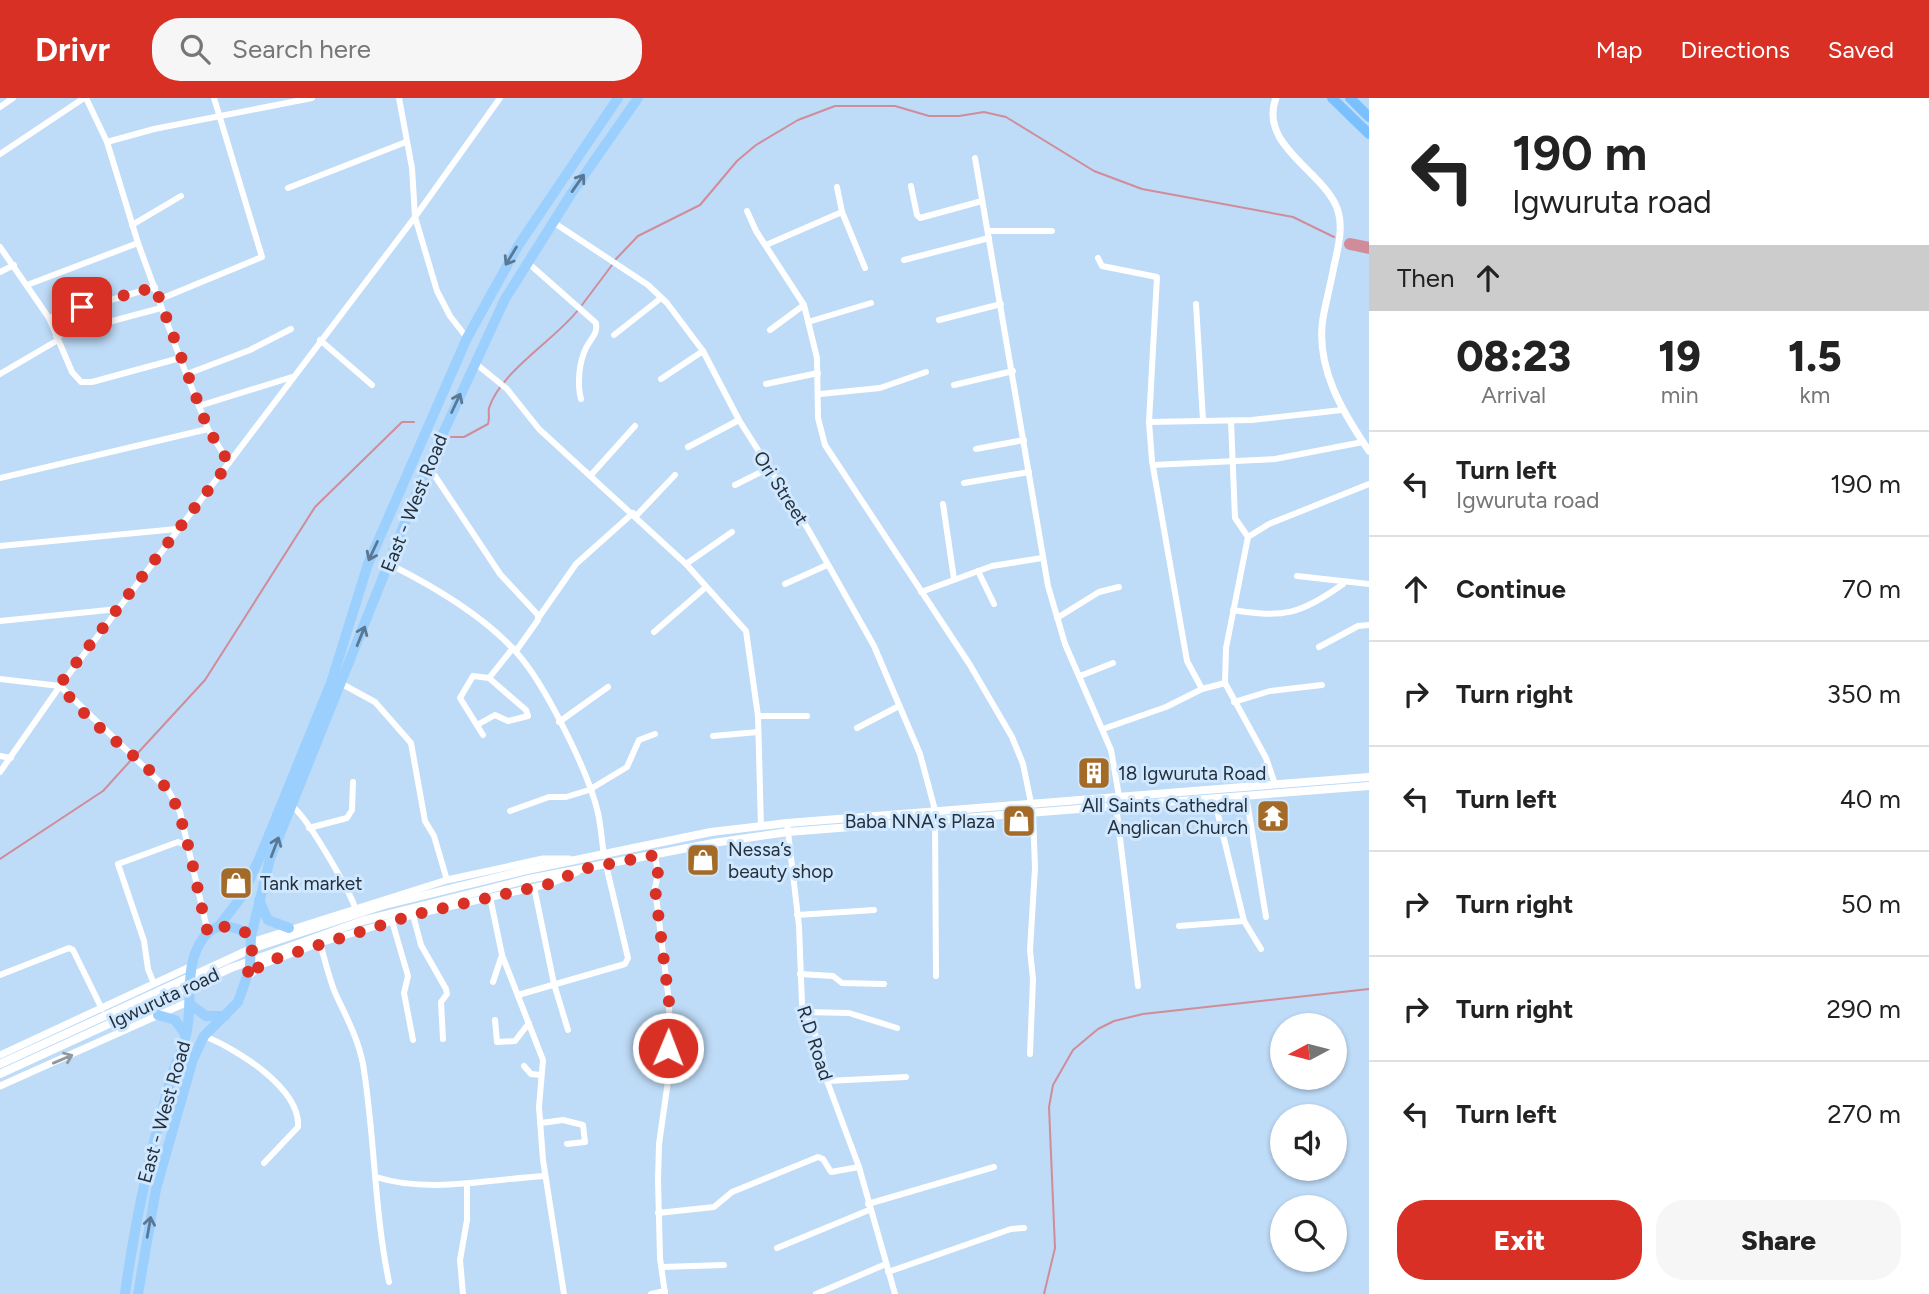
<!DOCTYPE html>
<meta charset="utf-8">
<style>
:root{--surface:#fff;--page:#f6f6f6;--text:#222;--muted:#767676;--line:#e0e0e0;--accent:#d93025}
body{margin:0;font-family:Figtree,sans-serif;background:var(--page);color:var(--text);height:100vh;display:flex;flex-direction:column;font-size:26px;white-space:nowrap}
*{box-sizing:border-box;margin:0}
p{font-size:23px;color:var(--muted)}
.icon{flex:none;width:38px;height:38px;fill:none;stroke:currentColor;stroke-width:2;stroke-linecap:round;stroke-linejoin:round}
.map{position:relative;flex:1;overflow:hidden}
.side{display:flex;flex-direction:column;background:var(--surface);width:560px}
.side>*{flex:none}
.top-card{background:#fff;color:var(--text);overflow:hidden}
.needle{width:46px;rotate:263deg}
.controls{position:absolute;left:1270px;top:915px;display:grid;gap:14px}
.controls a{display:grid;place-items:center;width:77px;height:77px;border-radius:50%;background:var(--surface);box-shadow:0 2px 5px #0004;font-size:35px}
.pin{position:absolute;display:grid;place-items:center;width:60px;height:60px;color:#fff;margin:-30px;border-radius:14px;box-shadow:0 4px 10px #0006}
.me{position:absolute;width:77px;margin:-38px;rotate:1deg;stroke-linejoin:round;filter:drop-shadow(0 0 5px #0008)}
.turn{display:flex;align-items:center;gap:24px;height:147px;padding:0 28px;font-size:32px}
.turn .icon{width:91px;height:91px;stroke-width:2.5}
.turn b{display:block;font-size:49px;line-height:60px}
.then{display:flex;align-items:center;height:66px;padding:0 28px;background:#0003;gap:14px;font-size:26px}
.eta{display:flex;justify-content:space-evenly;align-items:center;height:119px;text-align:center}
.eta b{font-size:42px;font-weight:800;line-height:49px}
.button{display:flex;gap:14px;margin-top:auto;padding:14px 28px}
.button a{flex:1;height:80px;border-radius:28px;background:var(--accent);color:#fff;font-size:28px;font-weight:800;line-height:80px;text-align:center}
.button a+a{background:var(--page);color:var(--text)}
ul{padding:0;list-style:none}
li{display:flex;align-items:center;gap:21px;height:105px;padding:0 28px;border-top:2px solid var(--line)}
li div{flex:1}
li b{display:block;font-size:26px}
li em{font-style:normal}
header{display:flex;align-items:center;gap:42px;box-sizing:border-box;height:98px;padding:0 35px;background:var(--accent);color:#fff}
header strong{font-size:33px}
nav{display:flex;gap:38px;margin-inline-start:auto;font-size:24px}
.search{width:490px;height:63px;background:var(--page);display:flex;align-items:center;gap:18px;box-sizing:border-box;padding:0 24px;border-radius:28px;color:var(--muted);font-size:26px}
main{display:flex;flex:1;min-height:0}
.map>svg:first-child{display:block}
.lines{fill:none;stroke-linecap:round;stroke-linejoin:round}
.stream{stroke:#d08c99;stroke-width:2}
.river{stroke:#d08c99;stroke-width:12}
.minor{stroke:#fff;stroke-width:6}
.tertiary{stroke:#fff;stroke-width:7}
.secondary{stroke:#fff;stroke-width:8}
.primary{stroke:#9bd0fe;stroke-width:10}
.trunk{stroke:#7ac0fe;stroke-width:10}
.oneway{stroke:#5a7893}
.oneway2{stroke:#92989d}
.route{stroke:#d93025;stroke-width:12;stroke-dasharray:0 21.6}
.labels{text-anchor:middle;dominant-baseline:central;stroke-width:6;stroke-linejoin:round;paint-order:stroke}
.street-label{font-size:19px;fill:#24303b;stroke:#d0e8ff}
.poi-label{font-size:19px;fill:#24303b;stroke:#d0e8ff;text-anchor:start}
</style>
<header>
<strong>Drivr</strong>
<div class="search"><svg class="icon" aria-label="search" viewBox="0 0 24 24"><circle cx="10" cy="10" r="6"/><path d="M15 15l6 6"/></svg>Search here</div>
<nav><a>Map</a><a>Directions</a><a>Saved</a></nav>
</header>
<main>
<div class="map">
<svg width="1369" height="1196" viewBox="0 0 1369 1196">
<rect width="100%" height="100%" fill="#bedbf7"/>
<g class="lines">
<g class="stream">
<polyline points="615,162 638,138 700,107 737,63 756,47 798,22 835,8 895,8 929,18 959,18 984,14 1006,19 1094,73 1142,91 1293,119 1334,139"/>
<polyline points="582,207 612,167"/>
<path d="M 451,339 L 464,339 L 488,326 C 490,320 488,315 489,310 C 500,274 556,241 578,212"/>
<polyline points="136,657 205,582 315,409 402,324 414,324"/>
<polyline points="0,761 103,693 132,661"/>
<polyline points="1044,1196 1055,1150 1049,1009 1053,987 1073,952 1098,931 1114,923 1143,916 1369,891"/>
</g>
<polyline class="river" points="1350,146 1369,150"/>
<g class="minor">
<polyline points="86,0 107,44 138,145 180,260 208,331 229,365"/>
<polyline points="399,0 412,70 415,119 437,193 450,218 467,240"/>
<polyline points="0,9 13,0"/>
<polyline points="107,44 154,31 312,0"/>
<polyline points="0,56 84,0"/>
<polyline points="975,60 1048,488 1065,546 1111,652 1119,698"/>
<polyline points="911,88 917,117 920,120 982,103"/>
<polyline points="837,89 842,114 865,170"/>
<polyline points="288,90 406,44"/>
<polyline points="747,113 756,133 804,207 817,260 818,320 825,347 970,567 1012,639 1023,666 1031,705"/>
<polyline points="553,124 648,187 667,205 703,253 739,322 808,431 874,548 920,656 935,712"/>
<polyline points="132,127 181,98"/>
<polyline points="988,133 1052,133"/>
<polyline points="766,147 842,114"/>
<polyline points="0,149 49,220 72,274 81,284 92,284 180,260"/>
<polyline points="1098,160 1102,168 1157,179 1149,324 1152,363 1187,563 1202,591"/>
<polyline points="904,162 989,140"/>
<path d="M 527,164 L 596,225 C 598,236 591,240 586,250 C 579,264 577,286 581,301"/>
<polyline points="0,174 14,167"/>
<polyline points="27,187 138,145"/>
<polyline points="158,202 262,159 214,0"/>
<polyline points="1196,206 1203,322"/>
<polyline points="49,220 155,189"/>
<polyline points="939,222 1001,206"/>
<polyline points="808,224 871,205"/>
<polyline points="770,232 804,207"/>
<polyline points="614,237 661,200"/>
<polyline points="56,238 161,210"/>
<polyline points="320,242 372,287"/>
<polyline points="475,265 507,291 539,331 686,466 746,533 758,618 761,729"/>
<polyline points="0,276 58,242"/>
<polyline points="187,276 250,252 291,231"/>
<polyline points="661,281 703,253"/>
<polyline points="766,286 818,275"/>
<polyline points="954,287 1013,273"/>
<polyline points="820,296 880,290 926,274"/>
<polyline points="199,308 292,279"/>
<polyline points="1231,323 1235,420 1248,439"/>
<polyline points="1149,324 1252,322 1342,312"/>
<polyline points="688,349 739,322"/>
<polyline points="976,351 1024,342"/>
<polyline points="1153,367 1275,361 1363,344"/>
<polyline points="426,372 435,378 500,476 538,517 538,522 516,553"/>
<polyline points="591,377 635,328"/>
<polyline points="0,380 208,331"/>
<polyline points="964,385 1029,374"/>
<polyline points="735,387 767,371"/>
<polyline points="943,406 954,481"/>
<polyline points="636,418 675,377"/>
<polyline points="0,448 177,431"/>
<path d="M 389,466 C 433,488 483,517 516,554 C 544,584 589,675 598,715 C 601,729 602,744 604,758"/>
<polyline points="686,466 732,434"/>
<polyline points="978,473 994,506"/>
<polyline points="1297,478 1369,486"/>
<polyline points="785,486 827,467"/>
<polyline points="921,494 992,468 1042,460"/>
<path d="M 1233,512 C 1283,520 1300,517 1343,486"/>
<polyline points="539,519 576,466 633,415"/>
<polyline points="1057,520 1099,494 1119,489"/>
<polyline points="0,523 118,511"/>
<polyline points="654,534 706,489"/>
<polyline points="1319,549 1358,528 1369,527"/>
<polyline points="1080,578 1113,565"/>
<polyline points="0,581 60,588 415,119 500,0"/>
<polyline points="342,586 375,604 411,645 425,723 434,738 447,782"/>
<polyline points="1234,604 1270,593 1322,587"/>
<polyline points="758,618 807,618"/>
<polyline points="559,624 608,589"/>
<polyline points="477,627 495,617 508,623 528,618 526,612 489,580"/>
<polyline points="857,630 899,608"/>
<polyline points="1103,631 1166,609 1202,591 1225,585"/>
<polyline points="483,637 460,600 473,578 489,580 513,550"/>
<polyline points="713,638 758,634"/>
<polyline points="0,658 11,660"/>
<polyline points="0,674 60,588 168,692 180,714 208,835"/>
<polyline points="1275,686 1266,660 1225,585 1226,550 1248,439 1269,426 1369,386"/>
<polyline points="1246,697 1266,819"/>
<polyline points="1214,700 1244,823 1261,851"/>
<polyline points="1116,707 1138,888"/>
<path d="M 291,708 C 305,714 348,791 355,809"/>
<polyline points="510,713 549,699 566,699 589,692 627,669 639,642 655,636"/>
<polyline points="935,720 936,878"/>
<polyline points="787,725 799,828 802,906 821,950 827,983 859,1069 895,1196"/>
<polyline points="309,730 347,720 352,712 353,684"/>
<polyline points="655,757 658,776 655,790 669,904 670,969 659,1046 658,1082 660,1160 665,1196"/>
<polyline points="534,789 554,886 568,932"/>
<polyline points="490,799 502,857 543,962 539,1009 543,1062 564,1196"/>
<polyline points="413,817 421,847 446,891 447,896 441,904 443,941"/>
<polyline points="797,817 874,812"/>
<polyline points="392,823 408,878 404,895 413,942"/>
<polyline points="1179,828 1244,823"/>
<path d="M 320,845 C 325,862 329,881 336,897 C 347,920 358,941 363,966 C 375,1039 374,1112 389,1184"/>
<polyline points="800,876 833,878 842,885 884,886"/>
<polyline points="0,877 69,850 73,852 102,911"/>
<polyline points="493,884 502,857"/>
<polyline points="154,886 148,871 144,843 118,766 178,744 186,747"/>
<polyline points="518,897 625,866 628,860 606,767"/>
<polyline points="803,914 849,915 897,930"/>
<polyline points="495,922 497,944 515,943 529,925"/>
<path d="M 204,938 C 235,950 301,990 298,1029 L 264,1065"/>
<polyline points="1030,956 1033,881 1030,852 1035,770 1033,714"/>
<polyline points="524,968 531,976 541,977"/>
<polyline points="827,983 906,979"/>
<polyline points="541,1025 563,1022 583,1027 585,1044 567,1046"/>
<path d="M 376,1079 C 429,1096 491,1081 545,1078"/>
<polyline points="868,1106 994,1069"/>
<polyline points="658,1115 714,1109 732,1094 818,1059 823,1061 831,1074 859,1069"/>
<polyline points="777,1150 869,1112"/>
<polyline points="662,1169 724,1167"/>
<polyline points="888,1174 1011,1131 1024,1130"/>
<polyline points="463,1196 460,1162 467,1122 467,1086"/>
<polyline points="651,1196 665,1193"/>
<polyline points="816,1196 886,1166"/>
</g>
<g class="tertiary">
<path d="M 1276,0 C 1258,47 1323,73 1337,110 C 1344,129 1338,150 1334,168 C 1331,185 1326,203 1323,220 C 1315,269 1343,315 1369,353"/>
<polyline points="251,844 447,782 543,761 569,761"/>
<polyline points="248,879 261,867 320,845 413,817 549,786 577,774"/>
<polyline points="0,957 192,868"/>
<polyline points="0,988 190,903"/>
</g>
<g class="secondary">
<polyline points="0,966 251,851 384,807 527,772 711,734 787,725 1369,679"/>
<polyline points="0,976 231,870 362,823 529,781 713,745 788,734 1369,688"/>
</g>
<g class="primary">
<polyline points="259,802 268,822 289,830"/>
<polyline points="219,828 242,798 260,759 331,585 368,466 467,240 518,148 618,0"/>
<polyline points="191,907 206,918 225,918"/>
<polyline points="158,917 175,922 186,937"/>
<path d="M 125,1196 C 135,1122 151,1049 172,977 C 176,964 183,951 186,937 C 194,905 182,868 204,839 C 217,822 235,828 251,838"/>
<polyline points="138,1196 156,1091 193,961 204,938 238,904 250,870 251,838 270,761 426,372 505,201 571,96 638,0"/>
</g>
<g class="trunk">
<polyline points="1332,0 1369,36"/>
<polyline points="1350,0 1369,19"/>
</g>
</g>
<defs><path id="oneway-shaft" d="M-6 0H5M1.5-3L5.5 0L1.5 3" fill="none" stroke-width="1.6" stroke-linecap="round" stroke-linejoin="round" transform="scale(1.75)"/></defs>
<g class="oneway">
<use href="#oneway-shaft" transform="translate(578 85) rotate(-55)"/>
<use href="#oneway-shaft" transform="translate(511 158) rotate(121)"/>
<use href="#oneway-shaft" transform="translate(456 305) rotate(-65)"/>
<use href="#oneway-shaft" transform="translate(373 453) rotate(115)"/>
<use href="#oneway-shaft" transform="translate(361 538) rotate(-68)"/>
<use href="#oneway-shaft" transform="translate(275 749) rotate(-69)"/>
<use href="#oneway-shaft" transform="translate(149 1129) rotate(-80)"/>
</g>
<use class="oneway2" href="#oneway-shaft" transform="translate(63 961) rotate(-23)"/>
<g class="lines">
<path class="route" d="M 82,209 L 155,189 L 208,331 L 229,365 L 60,586 C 87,628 136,653 167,691 C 186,715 198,801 208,835 C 225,825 234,827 251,838 L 252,853 L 247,880 L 261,867 L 278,860 L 413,817 L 549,786 L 583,771 L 655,757 L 658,776 L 655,790 L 669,904 L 668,950"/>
</g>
<defs>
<symbol id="building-square" viewBox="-11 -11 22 22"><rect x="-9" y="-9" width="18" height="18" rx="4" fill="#a36b27" stroke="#d0e8ff"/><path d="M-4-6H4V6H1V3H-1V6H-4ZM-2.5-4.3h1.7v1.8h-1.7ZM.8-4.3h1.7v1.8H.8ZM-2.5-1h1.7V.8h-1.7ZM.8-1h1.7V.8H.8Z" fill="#fff"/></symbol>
<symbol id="temple-square" viewBox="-11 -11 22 22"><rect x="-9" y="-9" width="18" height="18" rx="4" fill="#a36b27" stroke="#d0e8ff"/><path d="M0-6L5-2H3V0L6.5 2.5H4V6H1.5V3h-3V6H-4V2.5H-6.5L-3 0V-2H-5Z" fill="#fff"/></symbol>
<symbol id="shop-square" viewBox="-11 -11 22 22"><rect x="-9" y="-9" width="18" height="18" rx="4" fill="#a36b27" stroke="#d0e8ff"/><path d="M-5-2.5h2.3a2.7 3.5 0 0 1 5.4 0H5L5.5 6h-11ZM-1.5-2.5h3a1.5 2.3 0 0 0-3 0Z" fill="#fff"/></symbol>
</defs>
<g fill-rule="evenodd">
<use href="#building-square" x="1075" y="656" width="38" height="38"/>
<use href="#temple-square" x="1254" y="699" width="38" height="38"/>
<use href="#shop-square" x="1000" y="704" width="38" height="38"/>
<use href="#shop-square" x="684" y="743" width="38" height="38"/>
<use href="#shop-square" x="217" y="766" width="38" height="38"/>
</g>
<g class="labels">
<g class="street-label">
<text transform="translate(781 390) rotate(57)">Ori Street</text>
<text transform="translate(414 405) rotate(-68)">East - West Road</text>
<text transform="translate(164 900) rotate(-25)">Igwuruta road</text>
<text transform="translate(815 945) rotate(72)">R.D Road</text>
<text transform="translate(164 1014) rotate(-74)">East - West Road</text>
</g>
<g class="poi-label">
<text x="1118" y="675">18 Igwuruta Road</text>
<text x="1248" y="707" text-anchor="end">All Saints Cathedral<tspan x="1248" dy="22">Anglican Church</tspan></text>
<text x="995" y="723" text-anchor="end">Baba NNA's Plaza</text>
<text x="728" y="751">Nessa’s<tspan x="728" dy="22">beauty shop</tspan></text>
<text x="260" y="785">Tank market</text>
</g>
</g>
</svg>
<div class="controls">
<a><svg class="needle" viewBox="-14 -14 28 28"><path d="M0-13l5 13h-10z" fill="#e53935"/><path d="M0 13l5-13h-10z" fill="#767676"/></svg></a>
<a><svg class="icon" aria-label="sound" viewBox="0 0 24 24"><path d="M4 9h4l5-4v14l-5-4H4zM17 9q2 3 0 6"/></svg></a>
<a><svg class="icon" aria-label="search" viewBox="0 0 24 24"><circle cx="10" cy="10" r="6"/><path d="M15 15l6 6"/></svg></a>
</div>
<div class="pin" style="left:82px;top:209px;background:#d93025"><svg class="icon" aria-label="arrive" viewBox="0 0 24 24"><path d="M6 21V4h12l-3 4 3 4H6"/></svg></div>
<svg class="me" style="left:668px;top:950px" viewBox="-20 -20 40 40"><circle r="17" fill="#d93025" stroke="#fff" stroke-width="3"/><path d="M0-11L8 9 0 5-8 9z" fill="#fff"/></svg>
</div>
<section class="side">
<div class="top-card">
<div class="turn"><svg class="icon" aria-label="left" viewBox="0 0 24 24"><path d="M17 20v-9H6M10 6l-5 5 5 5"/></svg><div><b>190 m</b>Igwuruta road</div></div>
<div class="then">Then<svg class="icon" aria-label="ahead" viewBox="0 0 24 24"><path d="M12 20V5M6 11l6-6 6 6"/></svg></div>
</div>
<div class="eta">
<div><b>08:23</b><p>Arrival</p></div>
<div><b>19</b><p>min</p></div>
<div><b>1.5</b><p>km</p></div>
</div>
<ul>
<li><svg class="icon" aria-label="left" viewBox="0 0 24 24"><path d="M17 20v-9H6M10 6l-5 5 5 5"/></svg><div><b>Turn left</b><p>Igwuruta road</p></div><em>190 m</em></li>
<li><svg class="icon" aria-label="ahead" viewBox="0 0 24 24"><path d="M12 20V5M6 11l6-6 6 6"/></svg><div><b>Continue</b></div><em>70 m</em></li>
<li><svg class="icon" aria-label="right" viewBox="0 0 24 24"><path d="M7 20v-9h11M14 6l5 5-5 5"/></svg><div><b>Turn right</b></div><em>350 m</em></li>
<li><svg class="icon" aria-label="left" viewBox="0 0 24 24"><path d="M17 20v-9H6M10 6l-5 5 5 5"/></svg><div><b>Turn left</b></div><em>40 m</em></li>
<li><svg class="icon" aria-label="right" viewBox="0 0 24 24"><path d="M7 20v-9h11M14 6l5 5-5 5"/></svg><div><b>Turn right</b></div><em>50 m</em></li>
<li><svg class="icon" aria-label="right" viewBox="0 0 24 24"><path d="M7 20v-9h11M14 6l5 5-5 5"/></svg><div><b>Turn right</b></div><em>290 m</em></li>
<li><svg class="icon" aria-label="left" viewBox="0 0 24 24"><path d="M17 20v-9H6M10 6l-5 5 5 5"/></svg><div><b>Turn left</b></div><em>270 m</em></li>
</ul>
<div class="button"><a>Exit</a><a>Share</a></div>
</section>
</main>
